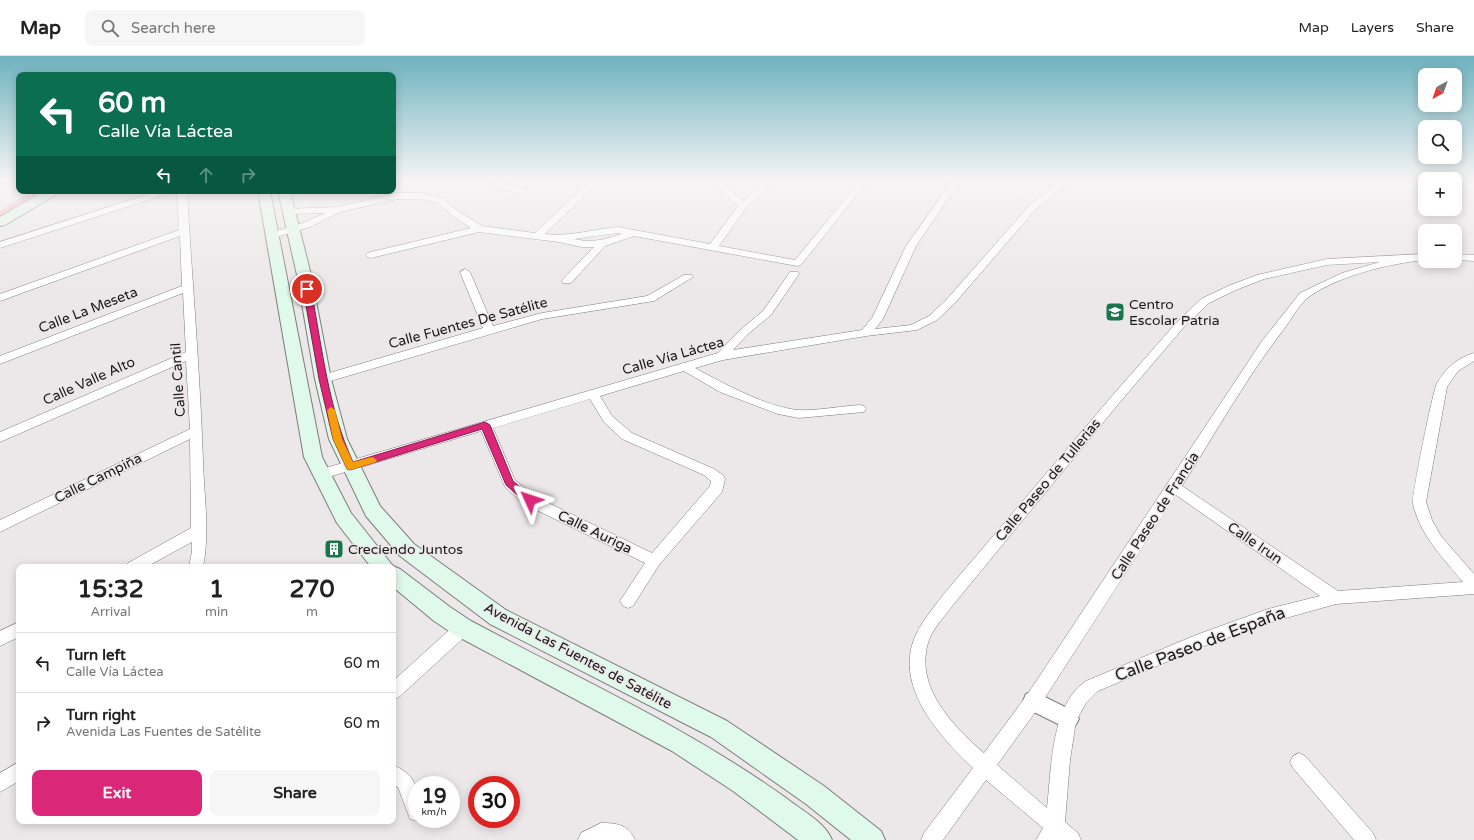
<!DOCTYPE html>
<meta charset="utf-8">
<style>
:root{--surface:#fff;--page:#f6f6f6;--text:#222;--muted:#767676;--line:#e0e0e0;--accent:#db2777}
body{margin:0;font-family:"Varela Round",sans-serif;background:var(--page);color:var(--text);height:100vh;display:flex;flex-direction:column;font-size:15px;white-space:nowrap}
*{box-sizing:border-box;margin:0}
p{font-size:13px;color:var(--muted)}
.icon{flex:none;width:22px;height:22px;fill:none;stroke:currentColor;stroke-width:2;stroke-linecap:round;stroke-linejoin:round}
.map{position:relative;flex:1;overflow:hidden}
.details{position:absolute;left:16px;top:508px;width:380px;height:260px;display:flex;flex-direction:column;background:var(--surface);border-radius:8px;box-shadow:0 2px 10px #0003}
.details>*{flex:none}
.guide{position:absolute;left:16px;top:16px;width:380px;height:122px;border-radius:8px;box-shadow:0 2px 10px #0003;background:#0b6e4f;color:#fff;overflow:hidden}
.needle{width:26px;rotate:220deg}
.tools{position:absolute;left:1418px;top:12px;display:grid;gap:8px}
.tools a{display:grid;place-items:center;width:44px;height:44px;border-radius:8px;background:var(--surface);box-shadow:0 2px 10px #0003;font-size:20px}
.speed{position:absolute;left:408px;top:720px;display:flex;gap:8px;font-size:20px;font-weight:700;text-align:center}
.speed>*{display:grid;place-content:center;width:52px;height:52px;border-radius:50%;background:var(--surface);box-shadow:0 2px 10px #0003;line-height:1}
.speed small{font-size:10px;font-weight:400}
.speed .limit{border:6px solid #d22;background:#fff;color:#111}
.pin{position:absolute;display:grid;place-items:center;width:34px;height:34px;color:#fff;margin:-17px;border:2px solid #fff;border-radius:50%;box-shadow:0 1px 4px #0007}
.me{position:absolute;width:44px;margin:-22px;rotate:312deg;stroke-linejoin:round;filter:drop-shadow(0 0 3px #0008)}
.turn{display:flex;align-items:center;gap:14px;height:84px;padding:0 16px;font-size:18px}
.turn .icon{width:52px;height:52px;stroke-width:2.5}
.turn b{display:block;font-size:28px;line-height:34px}
.lanes{display:flex;align-items:center;height:38px;padding:0 16px;background:#0003;justify-content:center;gap:20px;direction:ltr}
.lanes .off{opacity:.35}
.eta{display:flex;justify-content:space-evenly;align-items:center;height:68px;text-align:center}
.eta b{font-size:24px;font-weight:700;line-height:28px}
.button{display:flex;gap:8px;margin-top:auto;padding:8px 16px}
.button a{flex:1;height:46px;border-radius:8px;background:var(--accent);color:#fff;font-size:16px;font-weight:700;line-height:46px;text-align:center}
.button a+a{background:var(--page);color:var(--text)}
ul{padding:0;list-style:none}
li{display:flex;align-items:center;gap:12px;height:60px;padding:0 16px;border-top:1px solid var(--line)}
li div{flex:1}
li b{display:block;font-size:15px}
li em{font-style:normal}
header{display:flex;align-items:center;gap:24px;box-sizing:border-box;height:56px;padding:0 20px;background:var(--surface);border-bottom:1px solid var(--line)}
header strong{font-size:19px}
nav{display:flex;gap:22px;margin-inline-start:auto;font-size:14px}
.search{width:280px;height:36px;background:var(--page);display:flex;align-items:center;gap:10px;box-sizing:border-box;padding:0 14px;border-radius:8px;color:var(--muted);font-size:15px}
.map>svg:first-child{display:block}
.green{fill:#f9aac4}
.lines{fill:none;stroke-linecap:round;stroke-linejoin:round}
.minor-casing{stroke:#807b7d;stroke-width:1}
.tertiary-casing{stroke:#807b7d;stroke-width:2}
.secondary-casing{stroke:#807b7d;stroke-width:2}
.minor{fill:#fff;fill-rule:evenodd}
.tertiary{fill:#fff;fill-rule:evenodd}
.secondary{fill:#dff9ea;fill-rule:evenodd}
.route{fill:#db2777;stroke:#8e194d}
.slow{fill:#f59e0b}
.labels{text-anchor:middle;dominant-baseline:central;stroke-width:3;stroke-linejoin:round;paint-order:stroke}
.poi-label{font-size:14px;fill:#1b191a;stroke:#ece7e8;text-anchor:start}
.street-label{font-size:14px;fill:#1b191a;stroke:#ece7e8}
.near-street-label{font-size:17px;fill:#1b191a;stroke:#ece7e8}
</style>
<header>
<strong>Map</strong>
<div class="search"><svg class="icon" aria-label="search" viewBox="0 0 24 24"><circle cx="10" cy="10" r="6"/><path d="M15 15l6 6"/></svg>Search here</div>
<nav><a>Map</a><a>Layers</a><a>Share</a></nav>
</header>
<div class="map">
<svg width="1474" height="784" viewBox="0 0 1474 784">
<rect width="100%" height="100%" fill="#ece7e8"/>
<polygon class="green" points="33,135 47,135 0,163 0,155"/>
<g class="lines">
<defs>
<g id="minor">
<path d="M 491,125 C 502,125 513,130 524,133 L 526,135 L 521,138 L 499,132 Z"/>
<path d="M 590,125 L 599,125 L 545,178 C 569,181 594,173 618,171 L 710,188 L 738,150 L 710,125 L 719,125 L 743,145 L 765,125 L 774,125 L 746,152 L 719,190 L 795,204 L 860,125 L 868,125 L 801,209 L 797,210 L 634,180 L 605,190 L 571,227 L 563,227 L 562,225 L 563,223 L 594,191 L 582,191 L 559,186 L 479,176 L 371,202 L 367,201 L 366,199 L 367,197 L 471,172 L 453,160 L 438,147 L 421,143 L 398,143 L 340,156 L 310,171 L 273,182 L 268,179 L 270,177 L 303,167 L 325,157 L 289,158 L 284,155 L 286,153 L 337,151 L 398,137 L 421,137 L 444,143 L 459,156 L 482,170 L 535,177 ZM 618,177 L 621,178 C 604,184 592,187 574,183 Z"/>
<path d="M 952,125 L 960,125 L 916,190 L 883,263 L 875,273 L 911,269 L 929,260 L 946,244 L 1030,149 L 1061,125 L 1070,125 L 1036,153 L 954,248 L 937,264 L 917,274 L 866,280 L 723,304 L 695,312 C 723,327 766,351 798,354 C 816,355 842,350 860,349 L 864,350 L 866,353 L 864,356 L 799,362 L 778,358 L 720,336 L 684,315 L 600,340 L 612,360 L 632,377 L 714,413 L 723,419 L 725,423 L 722,436 L 659,509 L 633,550 L 628,552 L 623,550 L 620,545 L 645,507 L 524,448 L 505,431 L 481,375 L 322,423 L 317,422 L 315,418 L 317,414 L 322,413 L 718,297 L 740,274 L 763,255 L 790,216 L 798,216 L 799,218 L 771,259 L 748,278 L 733,294 L 862,274 L 872,262 L 906,190 ZM 590,343 L 604,366 L 622,383 L 704,419 L 711,425 L 710,430 L 652,497 L 534,440 L 515,424 L 493,372 Z"/>
<polygon points="158,135 172,135 170,137 0,192 0,186"/>
<path d="M 177,135 L 187,135 C 192,224 200,315 203,405 C 204,440 210,477 203,511 L 189,511 L 192,495 L 192,486 L 146,511 L 126,511 L 128,507 L 191,472 L 190,383 L 0,476 L 0,464 L 190,373 L 186,305 L 0,386 L 0,376 L 186,296 L 183,237 L 0,308 L 0,300 L 182,230 L 180,180 L 0,245 L 0,238 L 179,174 Z"/>
<path d="M 1425,198 L 1425,204 C 1388,208 1341,219 1310,240 C 1301,246 1293,260 1287,269 C 1248,319 1216,376 1182,430 L 1338,535 L 1463,526 C 1443,502 1420,479 1413,448 C 1411,442 1433,334 1437,327 C 1446,312 1457,302 1474,297 L 1474,305 L 1458,315 L 1447,331 L 1426,446 L 1432,464 L 1441,480 L 1474,518 L 1474,538 L 1336,548 L 1268,567 L 1202,591 L 1098,635 L 1086,647 L 1076,665 L 1070,704 L 1065,766 L 1078,777 L 1081,784 L 1036,784 L 1043,772 L 986,724 L 943,784 L 921,784 L 924,777 L 973,712 C 941,682 897,634 913,586 C 919,568 932,554 943,539 L 1112,340 L 1176,267 L 1201,243 L 1228,230 L 1257,219 L 1327,203 ZM 1380,206 L 1342,217 L 1300,237 L 1262,285 L 1027,639 L 984,697 C 953,670 913,630 929,584 C 934,571 945,560 953,549 L 1120,346 L 1184,271 L 1209,247 L 1236,234 L 1264,223 L 1327,209 ZM 1176,439 L 1320,540 L 1268,553 L 1196,579 L 1086,625 C 1082,628 1078,631 1075,635 C 1051,663 1051,717 1047,752 L 997,709 L 1039,651 Z"/>
<polygon points="1455,198 1474,199 1474,205 1455,204"/>
<polygon points="465,213 470,216 493,270 542,257 647,240 684,219 692,219 693,221 654,245 542,263 327,326 319,326 317,323 319,320 483,272 460,216"/>
<polygon points="463,565 469,567 471,572 469,577 399,641 393,644 393,625 457,567"/>
<polygon points="19,566 19,581 0,590 0,575"/>
<polygon points="1299,697 1305,700 1373,777 1376,784 1354,784 1293,712 1290,706 1293,700"/>
<polygon points="19,706 19,725 0,736 0,717"/>
<path d="M 393,709 C 421,721 417,736 417,763 L 423,763 L 417,765 L 410,763 L 398,731 L 393,728 Z"/>
<path d="M 601,767 C 616,767 628,768 635,784 L 578,784 L 581,777 Z"/>
</g>
<polygon id="tertiary" points="1033,635 1075,656 1079,663 1075,670 1068,673 1026,652 1023,645 1026,638"/>
<g id="secondary">
<polygon points="44,135 59,135 57,138 5,169 0,170 0,161"/>
<path d="M 258,135 L 270,135 L 322,401 L 351,457 L 393,510 L 400,513 L 450,551 L 471,565 C 577,622 687,671 786,742 C 801,754 825,766 832,784 L 798,784 L 733,735 L 672,695 L 455,579 L 434,565 L 393,531 L 393,511 L 371,511 L 337,467 L 304,401 Z"/>
<polygon points="278,135 290,135 311,219 331,323 347,383 380,450 414,488 506,554 727,665 824,730 881,775 885,784 851,784 806,748 711,681 490,568 400,500 366,460 329,383 315,323 297,219"/>
</g>
</defs>
<use href="#minor" class="minor-casing"/>
<use href="#tertiary" class="tertiary-casing"/>
<use href="#secondary" class="secondary-casing"/>
<use href="#minor" class="minor"/>
<use href="#tertiary" class="tertiary"/>
<use href="#secondary" class="secondary"/>
</g>
<linearGradient id="sky" x2="0" y2="1"><stop stop-color="#6db2be"/><stop offset="0.53" stop-color="#f6f4f5"/><stop offset="1" stop-color="#f6f4f5" stop-opacity="0"/></linearGradient>
<rect width="1474" height="234" fill="url(#sky)"/>
<path class="route" d="M 304,231 L 310,231 L 311,233 C 322,291 328,352 353,406 L 485,366 L 490,369 L 513,425 L 533,442 L 534,444 L 533,447 L 526,447 L 506,429 L 482,373 L 350,414 L 347,413 L 333,383 L 319,323 L 303,233 Z"/>
<polygon class="slow" points="331,351 335,354 342,383 353,406 372,401 377,404 376,406 350,414 347,413 333,383 327,354"/>
<defs>
<symbol id="school-square" viewBox="-11 -11 22 22"><rect x="-9" y="-9" width="18" height="18" rx="4" fill="#19754a" stroke="#ece7e8"/><path d="M0-5L7-2L0 1L-7-2ZM-4 1L0 2.5L4 1V4Q0 6-4 4Z" fill="#fff"/></symbol>
<symbol id="building-square" viewBox="-11 -11 22 22"><rect x="-9" y="-9" width="18" height="18" rx="4" fill="#19754a" stroke="#ece7e8"/><path d="M-4-6H4V6H1V3H-1V6H-4ZM-2.5-4.3h1.7v1.8h-1.7ZM.8-4.3h1.7v1.8H.8ZM-2.5-1h1.7V.8h-1.7ZM.8-1h1.7V.8H.8Z" fill="#fff"/></symbol>
</defs>
<g fill-rule="evenodd">
<use href="#school-square" x="1104" y="245" width="22" height="22"/>
<use href="#building-square" x="323" y="482" width="22" height="22"/>
</g>
<g class="labels">
<g class="poi-label">
<text x="1129" y="248">Centro<tspan x="1129" dy="16">Escolar Patria</tspan></text>
<text x="348" y="493">Creciendo Juntos</text>
</g>
<g class="street-label">
<text transform="translate(88 254) rotate(-21)">Calle La Meseta</text>
<text transform="translate(468 267) rotate(-15)">Calle Fuentes De Satélite</text>
<text transform="translate(673 300) rotate(-16)">Calle Vía Láctea</text>
<text transform="translate(178 324) rotate(-94)">Calle Cantil</text>
<text transform="translate(89 325) rotate(-24)">Calle Valle Alto</text>
<text transform="translate(98 422) rotate(-26)">Calle Campiña</text>
<text transform="translate(1048 424) rotate(-50)">Calle Paseo de Tullerias</text>
<text transform="translate(1155 460) rotate(-57)">Calle Paseo de Francia</text>
<text transform="translate(595 476) rotate(26)">Calle Auriga</text>
<text transform="translate(1255 487) rotate(34)">Calle Irun</text>
<text transform="translate(578 600) rotate(28)">Avenida Las Fuentes de Satélite</text>
</g>
<g class="near-street-label">
<text transform="translate(1200 588) rotate(-21)">Calle Paseo de España</text>
</g>
</g>
</svg>
<div class="tools">
<a><svg class="needle" viewBox="-14 -14 28 28"><path d="M0-13l5 13h-10z" fill="#e53935"/><path d="M0 13l5-13h-10z" fill="#767676"/></svg></a>
<a><svg class="icon" aria-label="search" viewBox="0 0 24 24"><circle cx="10" cy="10" r="6"/><path d="M15 15l6 6"/></svg></a>
<a>+</a>
<a>−</a>
</div>
<div class="speed"><div>19<small>km/h</small></div><div class="limit">30</div></div>
<div class="pin" style="left:307px;top:233px;background:#d93025"><svg class="icon" aria-label="arrive" viewBox="0 0 24 24"><path d="M6 21V4h12l-3 4 3 4H6"/></svg></div>
<svg class="me" style="left:530px;top:444px" viewBox="-20 -20 40 40"><path d="M0-17L14 15 0 8-14 15z" fill="#db2777" stroke="#fff" stroke-width="4"/></svg>
<div class="guide">
<div class="turn"><svg class="icon" aria-label="left" viewBox="0 0 24 24"><path d="M17 20v-9H6M10 6l-5 5 5 5"/></svg><div><b>60 m</b>Calle Vía Láctea</div></div>
<div class="lanes"><svg class="icon" aria-label="left" viewBox="0 0 24 24"><path d="M17 20v-9H6M10 6l-5 5 5 5"/></svg><svg class="icon off" aria-label="ahead" viewBox="0 0 24 24"><path d="M12 20V5M6 11l6-6 6 6"/></svg><svg class="icon off" aria-label="right" viewBox="0 0 24 24"><path d="M7 20v-9h11M14 6l5 5-5 5"/></svg></div>
</div>
<section class="details">
<div class="eta">
<div><b>15:32</b><p>Arrival</p></div>
<div><b>1</b><p>min</p></div>
<div><b>270</b><p>m</p></div>
</div>
<ul>
<li><svg class="icon" aria-label="left" viewBox="0 0 24 24"><path d="M17 20v-9H6M10 6l-5 5 5 5"/></svg><div><b>Turn left</b><p>Calle Vía Láctea</p></div><em>60 m</em></li>
<li><svg class="icon" aria-label="right" viewBox="0 0 24 24"><path d="M7 20v-9h11M14 6l5 5-5 5"/></svg><div><b>Turn right</b><p>Avenida Las Fuentes de Satélite</p></div><em>60 m</em></li>
</ul>
<div class="button"><a>Exit</a><a>Share</a></div>
</section>
</div>
